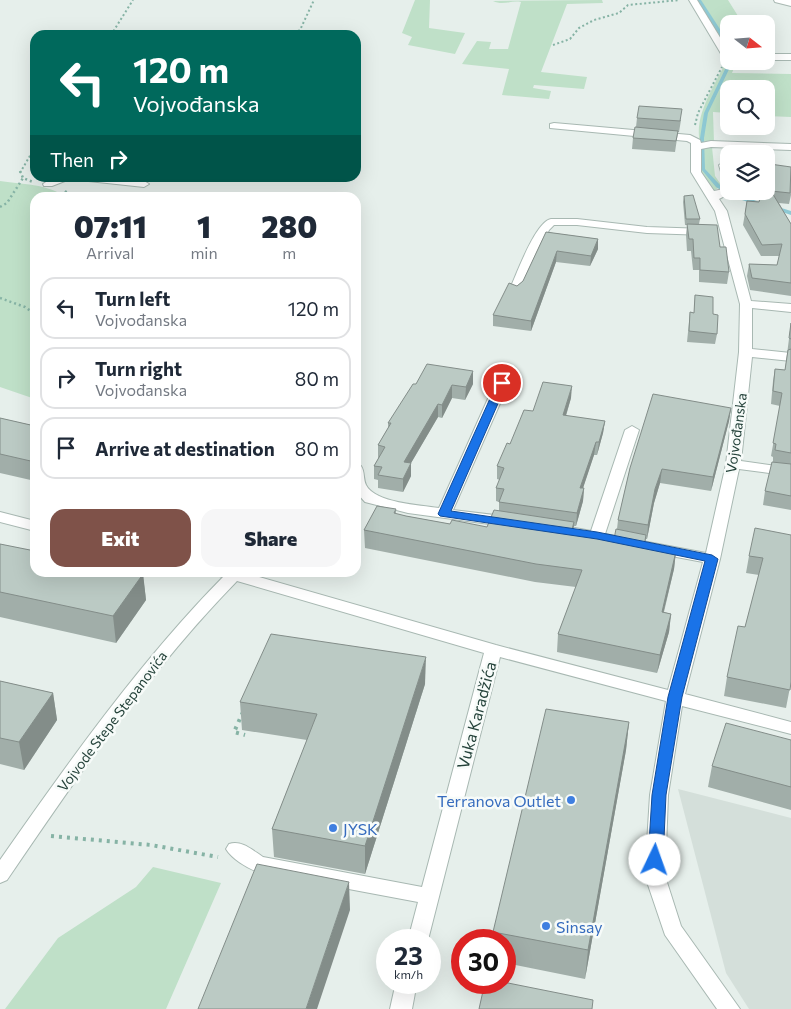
<!DOCTYPE html>
<meta charset="utf-8">
<style>
:root{--surface:#fff;--page:#f6f6f7;--text:#1f2937;--muted:#747a83;--line:#e0e1e3;--accent:#7f5249}
body{margin:0;font-family:Commissioner,sans-serif;background:var(--page);color:var(--text);height:100vh;display:flex;flex-direction:column;font-size:19px;white-space:nowrap}
*{box-sizing:border-box;margin:0}
p{font-size:16px;color:var(--muted)}
.icon{flex:none;width:28px;height:28px;fill:none;stroke:currentColor;stroke-width:2;stroke-linecap:round;stroke-linejoin:round}
.map{position:relative;flex:1;overflow:hidden}
.drawer{position:absolute;left:30px;top:192px;width:331px;height:385px;display:flex;flex-direction:column;background:var(--surface);border-radius:15px;box-shadow:0 5px 20px #0002}
.drawer>*{flex:none}
.top-card{position:absolute;left:30px;top:30px;width:331px;height:152px;border-radius:15px;box-shadow:0 5px 20px #0002;background:#00695c;color:#fff;overflow:hidden}
.needle{width:32px;rotate:107deg}
.buttons{position:absolute;left:720px;top:15px;display:grid;gap:10px}
.buttons a{display:grid;place-items:center;width:55px;height:55px;border-radius:10px;background:var(--surface);box-shadow:0 5px 20px #0002;font-size:25px}
.speed{position:absolute;left:376px;top:929px;display:flex;gap:10px;font-size:25px;font-weight:700;text-align:center}
.speed>*{display:grid;place-content:center;width:65px;height:65px;border-radius:50%;background:var(--surface);box-shadow:0 5px 20px #0002;line-height:1}
.speed small{font-size:12px;font-weight:400}
.speed .limit{border:8px solid #d22;background:#fff;color:#111}
.pin{position:absolute;display:grid;place-items:center;width:42px;height:42px;color:#fff;margin:-21px;border:2px solid #fff;border-radius:50%;box-shadow:0 1px 5px #0007}
.me{position:absolute;width:55px;margin:-28px;rotate:3deg;stroke-linejoin:round;filter:drop-shadow(0 0 4px #0008)}
.turn{display:flex;align-items:center;gap:18px;height:105px;padding:0 20px;font-size:22px}
.turn .icon{width:65px;height:65px;stroke-width:2.5}
.turn b{display:block;font-size:35px;line-height:42px}
.then{display:flex;align-items:center;height:48px;padding:0 20px;background:#0003;gap:10px;font-size:19px}
.eta{display:flex;justify-content:space-evenly;align-items:center;height:85px;text-align:center}
.eta b{font-size:30px;font-weight:800;line-height:35px}
.primary-button{display:flex;gap:10px;margin-top:auto;padding:10px 20px}
.primary-button a{flex:1;height:58px;border-radius:15px;background:var(--accent);color:#fff;font-size:20px;font-weight:800;line-height:58px;text-align:center}
.primary-button a+a{background:var(--page);color:var(--text)}
ul{padding:0;list-style:none}
li{display:flex;align-items:center;gap:15px;height:62px;margin:0 10px 8px;padding:0 10px;border:2px solid var(--line);border-radius:15px}
li div{flex:1}
li b{display:block;font-size:19px}
li em{font-style:normal}
.map>svg:first-child{display:block}
.built{fill:#d4dfda}
.green{fill:#bfe0c8}
.lines{fill:none;stroke-linecap:round;stroke-linejoin:round}
.stream{fill:#8ec9d4;fill-rule:evenodd}
.minor-casing{stroke:#a8b8b2;stroke-width:2}
.path-far2{stroke:#86b3a5;stroke-width:2;stroke-dasharray:2 2.5;stroke-linecap:butt}
.path-far1{stroke:#86b3a5;stroke-width:2.5;stroke-dasharray:2 3;stroke-linecap:butt}
.path{stroke:#86b3a5;stroke-width:4;stroke-dasharray:3 5;stroke-linecap:butt}
.minor{fill:#fff;fill-rule:evenodd}
.wall{fill:#a1aea9}
.shaded-wall{fill:#838d89}
.building{fill:#bbcac4;stroke:#838d89}
.route{fill:#1a73e8;stroke:#114b97}
.shop-dot{fill:#3f7fe0;stroke:#f7fbf9;stroke-width:2}
.labels{text-anchor:middle;dominant-baseline:central;stroke-width:5;stroke-linejoin:round;paint-order:stroke}
.street-label{font-size:14px;fill:#24423a;stroke:#f7fbf9}
.near-street-label{font-size:16px;fill:#24423a;stroke:#f7fbf9}
.near-shop-label{font-size:16px;fill:#366cbe;stroke:#f7fbf9;text-anchor:start}
</style>
<div class="map">
<svg width="791" height="1009" viewBox="0 0 791 1009">
<rect width="100%" height="100%" fill="#e6efeb"/>
<polygon class="built" points="678,789 791,818 791,1009 749,1009 726,973"/>
<g class="green">
<polygon points="415,0 430,0 429,28 465,33 455,54 408,45 412,37 402,33"/>
<path d="M 602,0 L 603,3 L 567,4 L 541,72 L 587,77 L 584,89 L 534,85 L 533,88 L 551,91 L 549,99 L 502,95 L 509,69 L 462,64 L 477,41 L 491,42 L 489,49 L 508,49 L 521,2 C 511,0 503,6 493,1 Z"/>
<polygon points="697,0 728,0 743,24 729,24 729,53"/>
<path d="M 728,57 L 729,61 L 737,61 L 732,73 L 791,74 L 791,117 L 766,116 L 766,89 L 729,89 L 729,113 L 713,112 L 714,142 L 700,143 C 693,114 717,83 728,57 Z"/>
<polygon points="712,147 715,176 722,186 713,191 700,172 698,150"/>
<path d="M 0,181 C 19,184 50,184 65,197 L 35,198 L 35,399 L 0,387 Z"/>
<polygon points="153,867 221,883 166,1009 5,1009 58,938 136,887"/>
</g>
<g class="lines">
<g class="stream">
<polygon points="697,0 701,0 729,43 729,48 727,47"/>
<polygon points="729,61 733,61 708,113 704,138 705,169 720,185 729,191 762,203 762,205 760,206 730,196 716,187 701,169 700,138 704,113"/>
<polygon points="775,206 791,211 791,215 773,209 773,207"/>
</g>
<defs>
<g id="minor">
<polygon points="689,0 697,0 729,52 729,58 723,57"/>
<polygon points="774,0 791,0 791,6 775,2"/>
<rect x="766" y="54" width="25" height="6"/>
<path d="M 554,123 L 690,135 L 700,140 L 701,143 L 711,141 L 791,144 L 791,150 L 711,147 L 701,149 L 701,172 L 714,191 L 729,188 L 729,191 L 734,191 L 719,199 L 727,211 L 751,301 L 791,304 L 791,312 L 752,308 L 752,349 L 791,353 L 791,361 L 752,357 L 741,461 L 791,468 L 791,476 L 739,469 L 720,559 L 685,694 L 791,722 L 791,734 L 682,706 L 668,795 L 665,876 L 681,926 L 740,1009 L 717,1009 L 665,935 L 645,876 L 650,795 L 666,701 L 500,657 L 428,940 L 408,940 L 418,902 L 258,872 C 247,868 232,859 226,849 L 229,844 C 242,840 252,850 263,857 L 422,887 L 484,653 L 237,581 C 149,671 77,777 7,880 L 0,883 L 0,860 C 67,764 141,660 223,577 L 216,575 L 214,572 L 242,572 L 496,645 L 668,690 L 703,562 L 554,534 L 549,532 L 546,529 L 549,526 L 554,524 L 591,531 L 625,430 L 632,426 L 639,430 L 605,534 L 706,553 L 726,464 L 739,352 L 740,304 L 715,211 L 691,172 L 691,143 L 687,141 L 550,128 L 550,124 Z"/>
<polygon points="724,162 729,164 729,185 724,182 719,165"/>
<polygon points="52,178 106,178 144,181 149,184 144,187 70,179 52,186 44,186 43,184"/>
<path d="M 551,219 L 577,219 L 647,227 L 706,229 L 712,232 L 706,235 L 647,233 L 577,225 L 554,225 L 549,230 L 521,291 L 515,295 L 511,294 L 509,291 C 516,276 535,222 551,219 Z"/>
<path d="M 502,379 L 509,383 L 453,510 L 511,517 L 516,519 L 519,522 L 516,525 L 511,527 L 408,513 L 365,502 L 356,492 L 356,465 L 361,466 C 365,472 363,479 366,485 C 375,503 420,505 439,508 L 495,383 Z"/>
<polygon points="0,512 35,521 35,531 0,522"/>
<polygon points="396,982 417,982 412,1009 390,1009"/>
</g>
</defs>
<use href="#minor" class="minor-casing"/>
<g class="path-far2">
<polyline points="111,35 133,0"/>
<polyline points="290,35 300,30 314,0"/>
<polyline points="553,45 570,39 579,28 594,20 619,13 628,5 680,0"/>
<polyline points="695,125 698,113 722,67"/>
<polyline points="20,173 35,147"/>
</g>
<g class="path-far1">
<polyline points="20,171 23,178 33,182"/>
<polyline points="65,191 72,198"/>
<polyline points="0,207 7,203 23,178"/>
<polyline points="0,298 25,307 35,314"/>
</g>
<g class="path">
<polyline points="243,712 234,732 245,735"/>
<polyline points="51,836 151,845 218,857"/>
</g>
<use href="#minor" class="minor"/>
</g>
<g class="wall">
<polygon points="637,118 681,120 679,132 678,132 675,152 632,149 633,138 636,127"/>
<polygon points="791,167 791,195 789,204 779,203 791,224 791,296 750,290 747,276 749,264 777,265 779,256 761,256 743,225 747,201 759,202"/>
<polygon points="684,196 700,219 699,224 720,247 729,272 727,284 699,282 699,270 693,270 691,251 687,251 686,235 687,225 685,225 683,202"/>
<polygon points="546,232 598,239 598,249 590,266 556,262 531,331 493,326 493,315 517,286 523,281"/>
<polygon points="695,295 713,314 717,334 715,344 687,342 690,312 694,313"/>
<polygon points="791,323 791,510 763,505 765,491 773,462 773,457 771,456 780,406 771,404 773,381 775,369 785,370"/>
<polygon points="473,371 473,384 465,400 452,398 442,418 438,417 411,463 411,476 403,492 378,488 378,480 374,479 374,466 378,459 378,445 388,428 388,423 416,384"/>
<polygon points="571,398 566,416 605,421 603,433 597,455 594,455 583,488 584,488 583,501 576,526 574,526 573,534 614,539 617,529 618,520 630,468 731,408 729,421 711,491 660,483 654,503 647,539 646,539 645,546 676,551 674,569 664,612 671,614 669,632 657,673 557,652 558,634 576,587 535,582 365,548 364,530 396,509 396,514 406,516 450,524 487,527 499,511 499,502 496,501 496,488 500,480 497,479 497,466 510,444 533,411"/>
<polygon points="0,418 35,426 35,481 0,473"/>
<polygon points="791,535 791,682 786,708 724,696 727,677 745,627 759,575 746,573 749,556"/>
<polygon points="0,544 143,574 146,600 116,643 0,617"/>
<polygon points="0,681 53,693 57,720 24,770 0,764"/>
<polygon points="425,684 365,874 274,857 272,829 307,740 242,730 240,702"/>
<polygon points="629,722 626,750 585,979 505,963 505,940 492,940 493,932"/>
<polygon points="791,740 791,810 708,787 712,766"/>
</g>
<g class="shaded-wall">
<polygon points="598,239 598,249 590,266 591,256"/>
<polygon points="557,251 556,262 531,331 531,321"/>
<polygon points="473,371 473,384 465,400 466,387"/>
<polygon points="452,385 452,398 442,418 442,405"/>
<polygon points="572,386 571,398 562,428 563,415"/>
<polygon points="438,404 438,417 404,475 404,462"/>
<polygon points="731,408 729,421 711,491 713,477"/>
<polygon points="605,421 603,433 597,455 599,442"/>
<polygon points="596,442 594,455 579,500 580,488"/>
<polygon points="411,463 411,476 403,492 403,479"/>
<polygon points="662,469 660,483 654,503 647,539 648,525 655,489"/>
<polygon points="584,488 583,501 576,526 577,513"/>
<polygon points="574,522 573,539 571,533"/>
<polygon points="676,551 674,569 659,630 662,612"/>
<polygon points="143,574 146,600 116,643 113,616"/>
<polygon points="671,614 669,632 657,673 660,655"/>
<polygon points="426,657 425,684 365,874 365,846"/>
<polygon points="53,693 57,720 24,770 19,742"/>
<polygon points="629,722 626,750 585,979 588,950"/>
<polygon points="349,882 350,910 317,1009 306,1009"/>
</g>
<g class="building">
<polygon points="639,106 682,109 680,121 637,118"/>
<polygon points="635,127 678,131 676,141 633,138"/>
<polygon points="770,164 791,167 790,193 771,191 791,224 791,283 752,278 749,264 777,265 782,244 762,245 745,214 747,201 759,202 762,191 766,191 766,176"/>
<polygon points="693,195 700,219 686,219 684,196"/>
<polygon points="687,224 717,225 720,247 726,247 729,272 700,270 700,258 694,258 693,239 689,239"/>
<polygon points="546,232 598,239 591,256 557,251 531,321 493,315 509,283 517,286 523,281"/>
<polygon points="695,295 713,297 713,314 718,315 717,334 689,331 690,312 694,313"/>
<polygon points="791,323 791,339 789,338"/>
<polygon points="791,349 791,453 775,450 776,444 773,443 782,393 773,391 775,369 785,370 788,350"/>
<polygon points="427,364 473,371 466,387 452,385 442,405 438,404 404,462 411,463 403,479 378,475 382,467 374,466 385,447 378,445 391,423 388,423 413,384 416,384"/>
<polygon points="543,382 572,386 563,415 605,421 599,442 596,442 580,488 584,488 577,513 499,502 504,489 496,488 504,468 497,466 507,443 510,444 524,410 533,411"/>
<polygon points="653,394 731,408 713,477 662,469 655,489 648,525 618,520 630,468"/>
<polygon points="0,418 35,426 35,462 0,454"/>
<polygon points="772,462 791,464 791,496 765,491"/>
<polygon points="377,506 396,509 394,513 406,516 450,524 452,520 487,527 494,510 574,522 571,533 614,539 616,529 646,535 644,546 676,551 662,612 671,614 660,655 558,634 582,570 536,564 364,530"/>
<polygon points="755,528 791,535 791,682 790,690 727,677 738,626 745,627 763,558 749,556"/>
<polygon points="0,544 35,551 35,572 136,572 143,574 113,616 0,592"/>
<polygon points="271,634 426,657 365,846 272,829 317,714 240,702"/>
<polygon points="0,681 53,693 19,742 0,738"/>
<polygon points="546,709 629,722 588,950 493,932"/>
<polygon points="726,723 791,740 791,787 712,766"/>
<polygon points="257,864 349,882 306,1009 198,1009"/>
<polygon points="485,982 503,982 593,1000 592,1009 479,1009"/>
</g>
<polygon class="route" points="502,380 507,383 451,511 597,532 712,555 718,559 682,697 666,795 663,860 661,864 655,866 650,864 648,860 652,795 668,697 705,561 597,539 440,516 438,514 497,383"/>
<g class="shop-dot">
<circle cx="571" cy="800" r="5"/>
<circle cx="333" cy="828" r="5"/>
<circle cx="546" cy="926" r="5"/>
</g>
<g class="labels">
<g class="street-label">
<text transform="translate(736 433) rotate(-82)">Vojvođanska</text>
<text transform="translate(112 721) rotate(-53)">Vojvode Stepe Stepanovića</text>
</g>
<g class="near-street-label">
<text transform="translate(476 715) rotate(-75)">Vuka Karadžića</text>
</g>
<g class="near-shop-label">
<text x="561" y="800" text-anchor="end">Terranova Outlet</text>
<text x="343" y="828">JYSK</text>
<text x="556" y="926">Sinsay</text>
</g>
</g>
</svg>
<div class="buttons">
<a><svg class="needle" viewBox="-14 -14 28 28"><path d="M0-13l5 13h-10z" fill="#e53935"/><path d="M0 13l5-13h-10z" fill="#747a83"/></svg></a>
<a><svg class="icon" aria-label="search" viewBox="0 0 24 24"><circle cx="10" cy="10" r="6"/><path d="M15 15l6 6"/></svg></a>
<a><svg class="icon" aria-label="layers" viewBox="0 0 24 24"><path d="M12 4l9 5-9 5-9-5zM3 14l9 5 9-5"/></svg></a>
</div>
<div class="speed"><div>23<small>km/h</small></div><div class="limit">30</div></div>
<div class="pin" style="left:502px;top:383px;background:#d93025"><svg class="icon" aria-label="arrive" viewBox="0 0 24 24"><path d="M6 21V4h12l-3 4 3 4H6"/></svg></div>
<svg class="me" style="left:655px;top:860px" viewBox="-20 -20 40 40"><circle r="19" fill="#fff"/><path d="M0-13L10 11 0 6-10 11z" fill="#1a73e8"/></svg>
<div class="top-card">
<div class="turn"><svg class="icon" aria-label="left" viewBox="0 0 24 24"><path d="M17 20v-9H6M10 6l-5 5 5 5"/></svg><div><b>120 m</b>Vojvođanska</div></div>
<div class="then">Then<svg class="icon" aria-label="right" viewBox="0 0 24 24"><path d="M7 20v-9h11M14 6l5 5-5 5"/></svg></div>
</div>
<section class="drawer">
<div class="eta">
<div><b>07:11</b><p>Arrival</p></div>
<div><b>1</b><p>min</p></div>
<div><b>280</b><p>m</p></div>
</div>
<ul>
<li><svg class="icon" aria-label="left" viewBox="0 0 24 24"><path d="M17 20v-9H6M10 6l-5 5 5 5"/></svg><div><b>Turn left</b><p>Vojvođanska</p></div><em>120 m</em></li>
<li><svg class="icon" aria-label="right" viewBox="0 0 24 24"><path d="M7 20v-9h11M14 6l5 5-5 5"/></svg><div><b>Turn right</b><p>Vojvođanska</p></div><em>80 m</em></li>
<li><svg class="icon" aria-label="arrive" viewBox="0 0 24 24"><path d="M6 21V4h12l-3 4 3 4H6"/></svg><div><b>Arrive at destination</b></div><em>80 m</em></li>
</ul>
<div class="primary-button"><a>Exit</a><a>Share</a></div>
</section>
</div>
